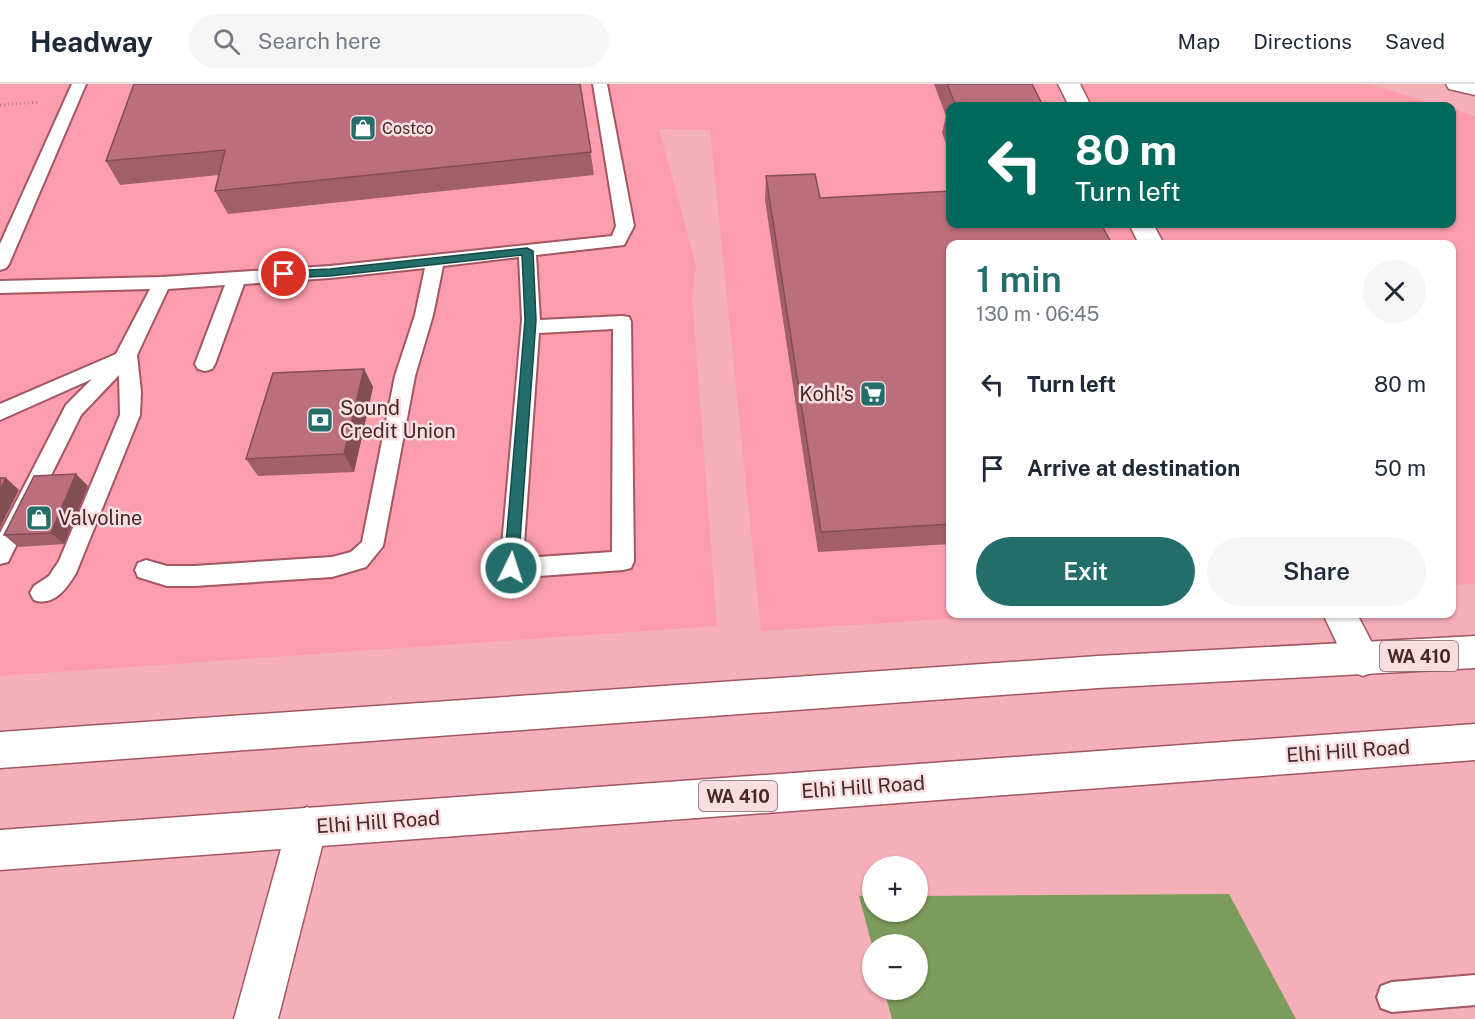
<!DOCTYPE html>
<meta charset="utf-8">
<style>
:root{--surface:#fff;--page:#f6f6f7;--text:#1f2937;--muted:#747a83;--line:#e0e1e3;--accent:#236e6a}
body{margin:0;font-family:"Public Sans",sans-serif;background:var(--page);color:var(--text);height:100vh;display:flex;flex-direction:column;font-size:22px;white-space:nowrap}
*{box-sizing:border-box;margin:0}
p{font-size:20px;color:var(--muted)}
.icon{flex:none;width:33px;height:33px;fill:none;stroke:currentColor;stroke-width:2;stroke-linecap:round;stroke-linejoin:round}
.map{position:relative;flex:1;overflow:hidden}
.details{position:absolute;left:946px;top:156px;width:510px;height:378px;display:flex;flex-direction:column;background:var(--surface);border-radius:12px;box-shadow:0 2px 4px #0004}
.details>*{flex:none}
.top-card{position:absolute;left:946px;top:18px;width:510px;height:126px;border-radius:12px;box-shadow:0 2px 4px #0004;background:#00695c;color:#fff;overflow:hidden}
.fabs{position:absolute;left:862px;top:772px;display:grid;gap:12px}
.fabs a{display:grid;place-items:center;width:66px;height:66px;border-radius:50%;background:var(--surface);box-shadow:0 2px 4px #0004;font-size:30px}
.pin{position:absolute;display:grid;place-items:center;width:51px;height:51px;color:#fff;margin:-26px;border:3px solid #fff;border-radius:50%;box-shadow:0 2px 6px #0007}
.me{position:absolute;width:66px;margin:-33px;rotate:4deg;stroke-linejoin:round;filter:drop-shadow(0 0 4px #0008)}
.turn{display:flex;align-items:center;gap:21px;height:126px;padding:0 30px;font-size:27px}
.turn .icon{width:78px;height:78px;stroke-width:2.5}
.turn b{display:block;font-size:42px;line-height:51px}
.round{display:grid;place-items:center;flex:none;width:63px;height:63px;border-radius:32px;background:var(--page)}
.head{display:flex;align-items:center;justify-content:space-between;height:102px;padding:0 30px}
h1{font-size:36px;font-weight:600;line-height:45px;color:var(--accent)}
.cta{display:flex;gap:12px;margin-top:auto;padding:12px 30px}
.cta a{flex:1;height:69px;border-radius:36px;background:var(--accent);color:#fff;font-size:24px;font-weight:600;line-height:69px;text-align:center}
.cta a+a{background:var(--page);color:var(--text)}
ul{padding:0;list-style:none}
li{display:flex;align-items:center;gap:18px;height:84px;padding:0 30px}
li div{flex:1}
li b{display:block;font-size:22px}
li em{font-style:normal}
header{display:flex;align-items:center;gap:36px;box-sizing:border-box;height:84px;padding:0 30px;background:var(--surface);border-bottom:2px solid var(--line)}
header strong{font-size:28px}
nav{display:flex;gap:33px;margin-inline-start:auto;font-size:21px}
.search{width:420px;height:54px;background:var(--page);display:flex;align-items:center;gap:15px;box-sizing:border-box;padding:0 21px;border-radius:33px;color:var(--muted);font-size:22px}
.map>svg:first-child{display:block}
.built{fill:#fb9dac}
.forest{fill:#7c9c5b}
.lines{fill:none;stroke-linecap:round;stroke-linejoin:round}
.lane-casing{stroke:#a35663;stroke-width:4}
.street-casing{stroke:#a35663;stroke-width:3}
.secondary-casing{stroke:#a35663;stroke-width:3}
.primary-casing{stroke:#a35663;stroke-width:3}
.path{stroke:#b97f87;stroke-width:3;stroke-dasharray:1 3;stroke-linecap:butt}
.lane{fill:#fff;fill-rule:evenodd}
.street{fill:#fff;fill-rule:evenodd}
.secondary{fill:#fff;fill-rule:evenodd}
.primary{fill:#fff;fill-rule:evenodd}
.wall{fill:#a15f6a}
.shaded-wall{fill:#834d56}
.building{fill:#bb6e7b;stroke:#834d56;stroke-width:1.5}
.route{fill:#236e6a;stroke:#174845;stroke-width:1.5}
.labels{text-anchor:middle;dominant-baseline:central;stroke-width:5;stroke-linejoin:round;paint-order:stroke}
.far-poi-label{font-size:16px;fill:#48262b;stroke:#f9dee1;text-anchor:start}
.shield{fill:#f9dee1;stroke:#7d5d62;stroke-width:1.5}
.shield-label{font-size:18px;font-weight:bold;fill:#48262b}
.poi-label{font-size:20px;fill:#48262b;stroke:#f9dee1;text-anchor:start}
.street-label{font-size:20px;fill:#48262b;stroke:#f9dee1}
</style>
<header>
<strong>Headway</strong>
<div class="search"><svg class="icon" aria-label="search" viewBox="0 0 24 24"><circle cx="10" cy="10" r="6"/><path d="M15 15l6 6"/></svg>Search here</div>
<nav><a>Map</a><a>Directions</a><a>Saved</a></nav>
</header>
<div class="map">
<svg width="1475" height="935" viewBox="0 0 1475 935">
<rect width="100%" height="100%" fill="#f5afb9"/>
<polygon class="built" points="0,0 1367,0 1442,22 951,22 951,140 1452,140 1452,25 1475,32 1475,500 1452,501 1452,160 951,160 951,530 1022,530 761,547 710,46 659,45 696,181 692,214 717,542 0,592"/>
<polygon class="forest" points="1229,810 1296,935 892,935 884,906 918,906 918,861 873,861 873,865 859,812 873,812 873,828 918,828 918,812"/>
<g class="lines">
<defs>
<g id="lane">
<polygon points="72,0 86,0 9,180 6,184 0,186 0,160"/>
<path d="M 593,0 L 607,0 L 634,142 L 624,161 L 536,171 L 540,236 L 622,232 L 629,233 L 631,238 L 634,477 L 631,484 L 623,486 L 511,494 L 503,491 L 500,484 L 522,236 L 519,173 L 443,182 L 433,231 L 415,292 L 383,462 L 366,483 L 332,493 L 194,502 L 167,502 L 138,493 L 135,486 L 138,479 L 146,476 L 167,482 L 194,482 L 332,473 L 351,468 L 362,458 L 395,292 L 415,231 L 425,184 L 330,194 L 244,200 L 215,280 L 212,285 L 205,287 L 198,285 L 195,280 L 225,201 L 168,205 L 137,271 L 141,308 L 140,331 L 76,489 C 67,504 54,523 34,516 L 30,509 L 34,502 L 49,492 L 59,477 L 120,331 L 119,291 L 81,331 L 8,478 L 0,480 L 0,449 L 66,321 L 92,295 L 0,336 L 0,320 L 116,270 L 150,205 L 0,209 L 0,197 L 162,193 L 330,182 L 612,152 L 616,142 ZM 613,245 L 612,468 L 523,474 L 539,249 Z"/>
<polygon points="1475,891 1475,921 1392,928 1381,924 1377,913 1381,902 1392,898"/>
</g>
<g id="street">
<polygon points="1058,0 1080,0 1091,22 1069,22"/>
<polygon points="1129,140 1153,140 1164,160 1139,160"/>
<polygon points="1323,530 1357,530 1381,576 1376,587 1363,592 1350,587"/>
<polygon points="307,723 321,729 327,743 278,935 234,935 287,743 293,729"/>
</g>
<polygon id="secondary" points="1446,0 1475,0 1475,11 1449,5"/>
<g id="primary">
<polygon points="1475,552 1475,584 1098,604 0,684 0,648 1098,572"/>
<polygon points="1475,640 1475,676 0,786 0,746"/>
</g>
</defs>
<use href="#lane" class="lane-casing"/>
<use href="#street" class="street-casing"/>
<use href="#secondary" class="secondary-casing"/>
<use href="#primary" class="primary-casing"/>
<polyline class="path" points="0,21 39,18"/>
<use href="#lane" class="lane"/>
<use href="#street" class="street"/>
<use href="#secondary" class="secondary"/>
<use href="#primary" class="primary"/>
</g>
<g class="wall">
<polygon points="580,0 594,91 228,130 215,107 219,91 120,101 106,77"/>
<polygon points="934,0 1032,0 1043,22 951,22 951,72 942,49 946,32"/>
<polygon points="766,92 820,114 951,160 951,460 818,468 765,116"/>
<polygon points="364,285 373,303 354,388 258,392 246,375"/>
<polygon points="88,402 64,460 18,463 4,451"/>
</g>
<g class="shaded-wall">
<polygon points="364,285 373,303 354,388 344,370"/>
<polygon points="76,390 88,402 64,460 51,449"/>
<polygon points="6,394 19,406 0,444 0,406"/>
</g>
<g class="building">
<polygon points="134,0 580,0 591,68 215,107 225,66 106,77"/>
<polygon points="947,0 1032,0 1043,22 956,22"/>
<polygon points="947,26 951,26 951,36"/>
<polygon points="815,90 820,114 951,107 951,140 1101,140 1112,160 951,160 951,440 821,448 766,92"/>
<polygon points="364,285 344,370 246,375 273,289"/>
<polygon points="76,390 51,449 4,451 34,392"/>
<polygon points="0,394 6,394 0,406"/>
</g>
<polygon class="route" points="527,164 533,167 536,236 518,484 516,488 506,488 504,484 525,236 522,171 330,192 284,194 278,190 284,187 330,185"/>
<defs>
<symbol id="shop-square" viewBox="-11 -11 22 22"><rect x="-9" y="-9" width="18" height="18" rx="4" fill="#236e6a" stroke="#f9dee1"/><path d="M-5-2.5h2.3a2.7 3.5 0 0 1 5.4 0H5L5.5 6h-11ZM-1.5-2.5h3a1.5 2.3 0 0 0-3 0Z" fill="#fff"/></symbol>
<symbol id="supermarket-square" viewBox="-11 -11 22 22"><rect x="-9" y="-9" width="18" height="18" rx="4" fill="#236e6a" stroke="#f9dee1"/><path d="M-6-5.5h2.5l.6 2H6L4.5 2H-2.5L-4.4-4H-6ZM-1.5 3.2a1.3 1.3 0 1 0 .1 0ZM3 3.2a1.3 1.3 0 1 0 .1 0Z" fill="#fff"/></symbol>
<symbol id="bank-square" viewBox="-11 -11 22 22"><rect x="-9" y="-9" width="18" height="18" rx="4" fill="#236e6a" stroke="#f9dee1"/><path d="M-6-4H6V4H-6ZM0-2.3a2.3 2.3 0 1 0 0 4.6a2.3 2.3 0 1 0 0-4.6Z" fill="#fff"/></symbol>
</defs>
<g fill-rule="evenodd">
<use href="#shop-square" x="348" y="29" width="30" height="30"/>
<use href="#supermarket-square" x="858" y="295" width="30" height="30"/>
<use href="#bank-square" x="305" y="321" width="30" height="30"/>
<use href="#shop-square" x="24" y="419" width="30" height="30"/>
</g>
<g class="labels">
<g class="far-poi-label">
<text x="382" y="44">Costco</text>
</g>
<g class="shield">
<rect x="1380" y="557" width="78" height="30" rx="4.5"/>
<rect x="699" y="697" width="78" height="30" rx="4.5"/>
</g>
<g class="shield-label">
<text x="1419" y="572">WA 410</text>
<text x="738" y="712">WA 410</text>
</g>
<g class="poi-label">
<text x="854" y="310" text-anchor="end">Kohl's</text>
<text x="340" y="324">Sound<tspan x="340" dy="23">Credit Union</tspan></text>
<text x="58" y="434">Valvoline</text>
</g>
<g class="street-label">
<text transform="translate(1348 667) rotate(-4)">Elhi Hill Road</text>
<text transform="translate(863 703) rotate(-4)">Elhi Hill Road</text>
<text transform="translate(378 738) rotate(-4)">Elhi Hill Road</text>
</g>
</g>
</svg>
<div class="fabs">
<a>+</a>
<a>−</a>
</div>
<div class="pin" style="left:284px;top:190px;background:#d93025"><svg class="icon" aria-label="arrive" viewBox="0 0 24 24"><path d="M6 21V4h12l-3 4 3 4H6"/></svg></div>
<svg class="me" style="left:511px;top:484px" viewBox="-20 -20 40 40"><circle r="17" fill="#236e6a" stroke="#fff" stroke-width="3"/><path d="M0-11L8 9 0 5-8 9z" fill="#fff"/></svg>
<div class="top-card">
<div class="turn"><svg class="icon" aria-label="left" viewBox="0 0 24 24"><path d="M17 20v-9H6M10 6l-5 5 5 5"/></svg><div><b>80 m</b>Turn left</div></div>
</div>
<section class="details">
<div class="head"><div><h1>1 min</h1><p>130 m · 06:45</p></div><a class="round"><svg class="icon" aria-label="close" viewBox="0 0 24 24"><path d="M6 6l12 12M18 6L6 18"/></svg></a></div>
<ul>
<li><svg class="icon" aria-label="left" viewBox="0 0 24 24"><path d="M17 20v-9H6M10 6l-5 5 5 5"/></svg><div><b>Turn left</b></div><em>80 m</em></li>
<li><svg class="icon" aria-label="arrive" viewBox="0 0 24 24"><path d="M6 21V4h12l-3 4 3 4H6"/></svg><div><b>Arrive at destination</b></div><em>50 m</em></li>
</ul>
<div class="cta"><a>Exit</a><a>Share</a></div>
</section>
</div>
